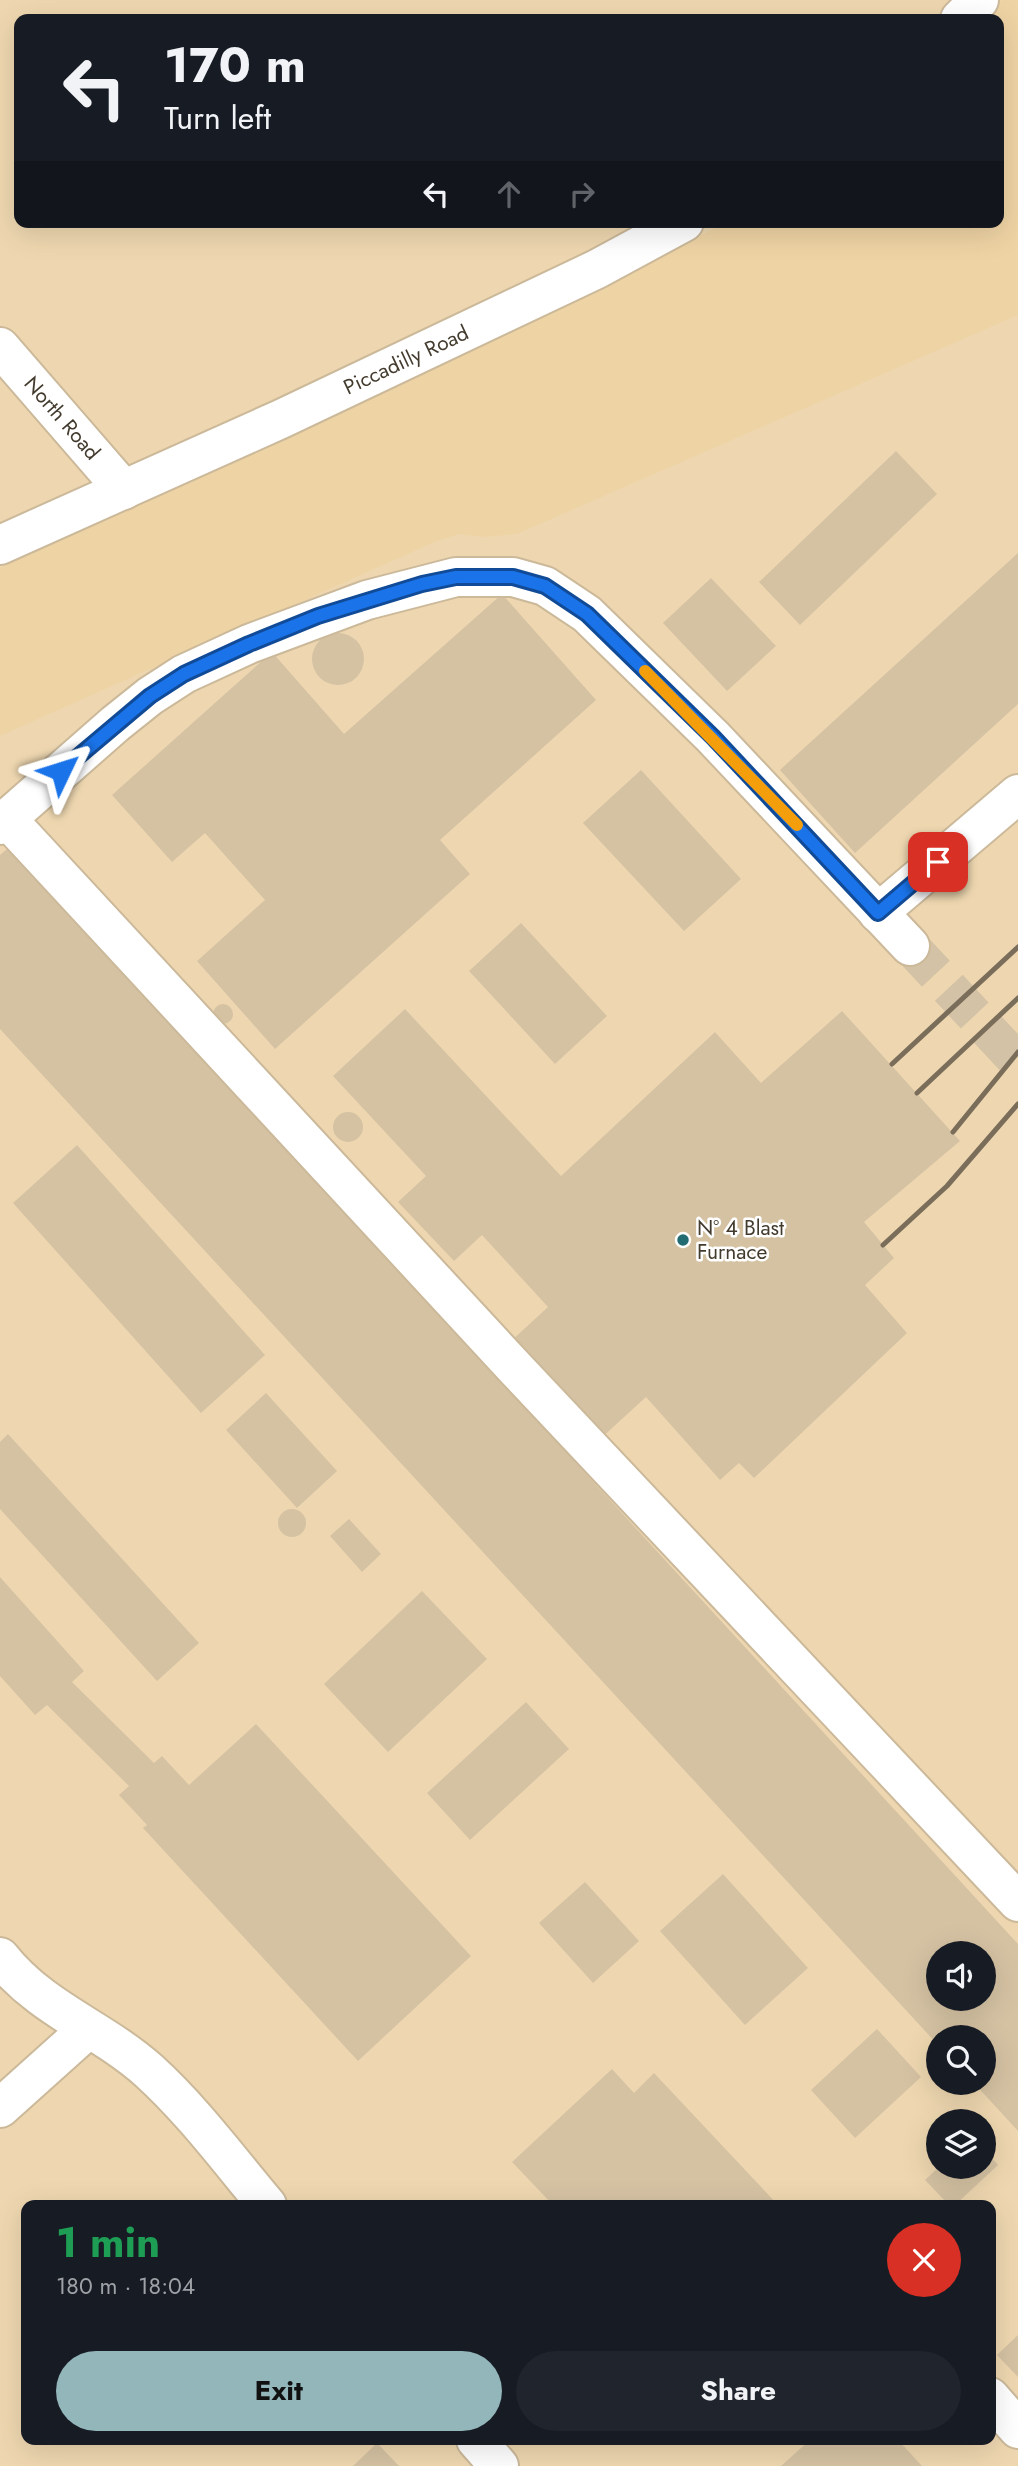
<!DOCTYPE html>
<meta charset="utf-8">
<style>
:root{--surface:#171b24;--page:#20242c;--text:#f1f3f6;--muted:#9ea1a6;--accent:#93b6bb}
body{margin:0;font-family:Jost,sans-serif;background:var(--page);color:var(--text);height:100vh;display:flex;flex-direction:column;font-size:26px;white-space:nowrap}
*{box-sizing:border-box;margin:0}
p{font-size:23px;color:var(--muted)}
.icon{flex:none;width:38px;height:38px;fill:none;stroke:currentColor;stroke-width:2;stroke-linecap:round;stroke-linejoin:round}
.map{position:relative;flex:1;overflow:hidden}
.sheet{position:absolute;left:21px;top:2200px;width:975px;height:245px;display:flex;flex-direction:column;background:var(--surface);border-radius:14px;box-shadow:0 7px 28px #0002}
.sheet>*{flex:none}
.guide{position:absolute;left:14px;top:14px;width:990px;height:214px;border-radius:14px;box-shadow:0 7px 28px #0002;background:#171b24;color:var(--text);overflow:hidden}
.tools{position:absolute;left:926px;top:1941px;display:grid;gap:14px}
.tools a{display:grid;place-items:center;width:70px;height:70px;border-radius:50%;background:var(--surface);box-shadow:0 7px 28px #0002;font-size:35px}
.pin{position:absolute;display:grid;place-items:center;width:60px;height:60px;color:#fff;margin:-30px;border-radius:14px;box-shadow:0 4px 10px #0006}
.me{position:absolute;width:77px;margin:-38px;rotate:49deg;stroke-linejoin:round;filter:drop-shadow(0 0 5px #0008)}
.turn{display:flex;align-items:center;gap:24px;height:147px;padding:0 35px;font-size:32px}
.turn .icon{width:91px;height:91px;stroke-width:2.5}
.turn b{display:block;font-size:49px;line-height:60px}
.lanes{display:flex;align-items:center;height:66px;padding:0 35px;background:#0003;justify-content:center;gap:35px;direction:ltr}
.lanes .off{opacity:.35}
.round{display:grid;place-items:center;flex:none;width:74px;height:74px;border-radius:37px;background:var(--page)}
.summary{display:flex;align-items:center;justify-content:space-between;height:119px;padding:0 35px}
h1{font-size:42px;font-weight:700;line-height:52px;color:#1e9e55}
.cta{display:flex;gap:14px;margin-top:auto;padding:14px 35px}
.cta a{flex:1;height:80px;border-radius:42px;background:var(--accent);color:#111;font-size:28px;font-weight:700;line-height:80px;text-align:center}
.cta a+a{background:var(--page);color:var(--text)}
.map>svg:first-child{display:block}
.built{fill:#eed7b0;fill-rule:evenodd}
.green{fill:#eed3a4}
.building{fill:#d5c2a3;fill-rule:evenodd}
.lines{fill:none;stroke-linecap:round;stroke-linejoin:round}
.minor-tunnel{stroke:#d3c2a5;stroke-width:38;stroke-dasharray:38 19;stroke-linecap:butt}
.minor-casing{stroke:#cbb99a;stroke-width:42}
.minor{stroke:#fff;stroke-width:38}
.rail{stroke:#7a6e5b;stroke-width:5}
.route-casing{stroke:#114b97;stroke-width:18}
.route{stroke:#1a73e8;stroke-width:12}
.slow{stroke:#f59e0b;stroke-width:12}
.poi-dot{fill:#216c73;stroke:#fff;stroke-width:2.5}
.labels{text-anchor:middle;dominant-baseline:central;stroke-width:5;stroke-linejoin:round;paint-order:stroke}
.street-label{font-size:21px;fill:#433b2e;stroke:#fff}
.poi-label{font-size:21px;fill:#433b2e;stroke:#fff;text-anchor:start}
</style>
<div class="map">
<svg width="1018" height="2466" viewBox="0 0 1018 2466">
<rect width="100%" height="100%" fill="#f7e4c3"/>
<path class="built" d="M 0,0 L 1018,0 L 1018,2466 L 0,2466 ZM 19,19 L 999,19 L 999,222 L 19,222 ZM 938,1953 L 984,1953 L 984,1998 L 938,1998 ZM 938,2037 L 984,2037 L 984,2082 L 938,2082 ZM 938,2121 L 984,2121 L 984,2166 L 938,2166 ZM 26,2205 L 990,2205 L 990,2440 L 26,2440 Z"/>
<polygon class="green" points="1002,0 1018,0 1018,315 517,534 484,537 459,534 437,541 0,736 0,568 659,258 726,222 999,222 999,19 985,19"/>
<g class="building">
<polygon points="896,451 937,494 800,625 759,582"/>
<polygon points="1018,553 1018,704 855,853 780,770"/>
<polygon points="711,578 776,646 727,691 663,623"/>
<polygon points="502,594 596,700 440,840 470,874 275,1049 197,961 265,900 205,833 172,862 112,795 272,652 344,734"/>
<circle cx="338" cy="659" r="26"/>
<polygon points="641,770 741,879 684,931 583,823"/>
<path d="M 8,848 L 485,1365 L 548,1307 L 482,1235 L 454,1261 L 398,1202 L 426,1176 L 333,1076 L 405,1009 L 561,1176 L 715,1032 L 761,1083 L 842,1011 L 960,1141 L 864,1222 L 894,1258 L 865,1285 L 907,1333 L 754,1478 L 739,1463 L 720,1480 L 646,1397 L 575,1462 L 1018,1944 L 1018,2131 L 973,2082 L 984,2082 L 984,2037 L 938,2037 L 938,2045 L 0,1029 L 0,855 ZM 938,1953 L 984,1953 L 984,1998 L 938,1998 Z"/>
<polygon points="521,923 607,1016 555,1064 469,971"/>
<circle cx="223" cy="1014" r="10"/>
<circle cx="348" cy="1127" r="15"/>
<polygon points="77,1145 265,1355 201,1413 13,1203"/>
<polygon points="266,1393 337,1471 297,1508 226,1430"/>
<polygon points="8,1434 199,1643 157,1681 0,1509 0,1442"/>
<circle cx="292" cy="1523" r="14"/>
<polygon points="349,1519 381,1554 362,1572 330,1536"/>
<polygon points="0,1577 84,1671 72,1682 154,1763 162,1756 189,1785 256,1724 471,1956 358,2061 143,1828 147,1825 119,1795 129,1786 47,1705 35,1715 0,1676"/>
<polygon points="422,1591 487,1659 388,1752 324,1684"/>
<polygon points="526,1702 569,1749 470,1840 427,1793"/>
<polygon points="723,1874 808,1968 745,2025 660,1931"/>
<polygon points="585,1882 639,1941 593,1983 539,1923"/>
<polygon points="877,2029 921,2077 855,2138 811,2090"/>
<polygon points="612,2069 634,2093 654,2073 778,2205 553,2205 512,2162"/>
<polygon points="984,2149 998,2165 955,2205 949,2205 925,2180 940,2166 984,2166"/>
<polygon points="1018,2335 1018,2377 997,2355"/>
<polygon points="810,2440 898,2440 922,2466 781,2466"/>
<polygon points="377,2443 399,2466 353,2466"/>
</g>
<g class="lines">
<polyline class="minor-tunnel" points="910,946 1018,1062"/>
<defs>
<g id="minor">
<polyline points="960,19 979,0"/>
<polyline points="0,347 124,490"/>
<polyline points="0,545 281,419 597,269 684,222"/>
<polyline points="7,819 516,1369 1018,1902"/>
<polyline points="0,825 115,724 150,696 184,674 249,644 367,600 456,577 513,577 545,586 587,614 713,737 910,946"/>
<polyline points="878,913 1018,794"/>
<path d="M 0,1957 C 42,2010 101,2028 149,2071 C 193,2111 229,2160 267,2205"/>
<polyline points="0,2108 88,2029"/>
<polyline points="990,2397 1018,2429"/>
<polyline points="476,2440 499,2466"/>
</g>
</defs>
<use href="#minor" class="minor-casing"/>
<use href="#minor" class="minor"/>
<g class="rail">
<polyline points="892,1064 1018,947"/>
<polyline points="917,1093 1018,998"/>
<polyline points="953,1132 1018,1052"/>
<polyline points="883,1245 947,1186 1018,1104"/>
</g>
</g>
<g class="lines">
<defs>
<polyline id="route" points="61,771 150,696 184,674 249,644 318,616 422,584 456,577 513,577 545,586 587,614 713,737 878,913 938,862"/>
</defs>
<use href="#route" class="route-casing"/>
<use href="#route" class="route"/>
<polyline class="slow" points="645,671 797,825"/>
</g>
<circle class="poi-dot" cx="683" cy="1240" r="7"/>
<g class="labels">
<g class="street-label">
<text transform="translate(406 360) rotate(-25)">Piccadilly Road</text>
<text transform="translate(62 418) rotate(49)">North Road</text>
</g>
<g class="poi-label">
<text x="697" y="1228">Nº 4 Blast<tspan x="697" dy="24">Furnace</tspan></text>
</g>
</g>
</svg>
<div class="tools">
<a><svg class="icon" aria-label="sound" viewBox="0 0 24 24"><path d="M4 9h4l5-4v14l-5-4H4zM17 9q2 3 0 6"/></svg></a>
<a><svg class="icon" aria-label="search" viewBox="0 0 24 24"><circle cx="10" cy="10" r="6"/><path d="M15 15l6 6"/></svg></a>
<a><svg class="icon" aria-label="layers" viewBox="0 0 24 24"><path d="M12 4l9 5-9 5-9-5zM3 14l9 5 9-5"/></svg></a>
</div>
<div class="pin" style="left:938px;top:862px;background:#d93025"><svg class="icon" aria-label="arrive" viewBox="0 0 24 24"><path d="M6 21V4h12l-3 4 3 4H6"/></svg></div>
<svg class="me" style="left:61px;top:771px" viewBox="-20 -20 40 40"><path d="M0-17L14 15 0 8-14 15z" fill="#1a73e8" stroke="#fff" stroke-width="4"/></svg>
<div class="guide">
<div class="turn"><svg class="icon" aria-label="left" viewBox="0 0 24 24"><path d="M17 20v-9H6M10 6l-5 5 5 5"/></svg><div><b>170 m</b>Turn left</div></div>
<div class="lanes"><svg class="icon" aria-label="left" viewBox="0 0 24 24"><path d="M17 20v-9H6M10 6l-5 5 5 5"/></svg><svg class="icon off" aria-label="ahead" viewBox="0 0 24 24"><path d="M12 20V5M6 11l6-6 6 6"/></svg><svg class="icon off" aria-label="right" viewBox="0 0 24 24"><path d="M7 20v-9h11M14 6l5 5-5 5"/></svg></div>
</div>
<section class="sheet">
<div class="summary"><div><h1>1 min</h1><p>180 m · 18:04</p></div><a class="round" style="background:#d93025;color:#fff"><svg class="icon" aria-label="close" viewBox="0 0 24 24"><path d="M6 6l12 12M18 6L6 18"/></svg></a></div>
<div class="cta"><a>Exit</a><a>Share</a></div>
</section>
</div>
